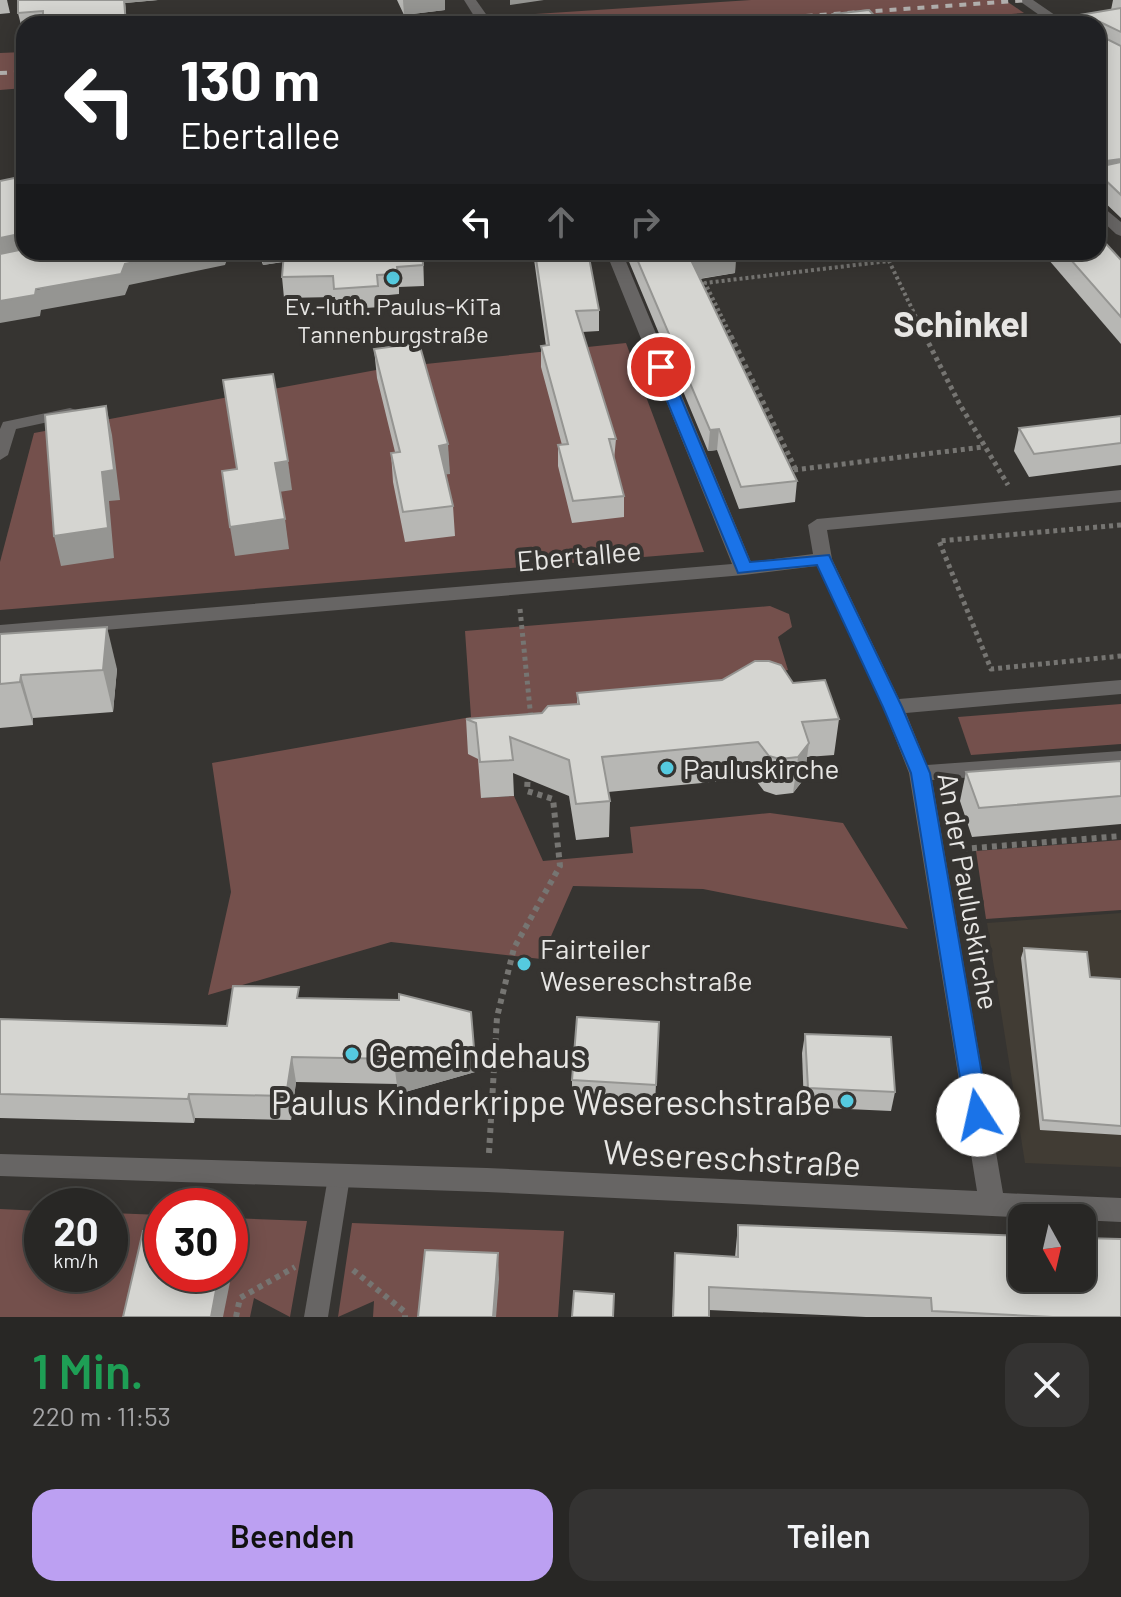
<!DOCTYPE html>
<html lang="de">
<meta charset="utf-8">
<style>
:root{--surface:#282725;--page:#343332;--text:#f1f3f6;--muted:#a5a5a7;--line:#444442;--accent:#bca0f2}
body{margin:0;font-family:Barlow,sans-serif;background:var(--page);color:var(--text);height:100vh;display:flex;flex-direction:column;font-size:30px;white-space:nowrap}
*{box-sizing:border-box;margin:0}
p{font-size:26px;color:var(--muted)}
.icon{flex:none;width:44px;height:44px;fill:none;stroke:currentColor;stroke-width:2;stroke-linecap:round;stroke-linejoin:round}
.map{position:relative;height:1317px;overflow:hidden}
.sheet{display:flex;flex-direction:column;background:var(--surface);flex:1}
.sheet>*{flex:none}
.top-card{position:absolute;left:16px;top:16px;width:1090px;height:244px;border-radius:24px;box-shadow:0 4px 20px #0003,0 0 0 2px var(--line);background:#202124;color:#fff;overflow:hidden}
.needle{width:52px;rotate:172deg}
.controls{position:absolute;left:1008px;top:1204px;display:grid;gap:16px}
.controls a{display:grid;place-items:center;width:88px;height:88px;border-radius:16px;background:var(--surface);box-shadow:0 4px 20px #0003,0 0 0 2px var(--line);font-size:40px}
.speed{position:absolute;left:24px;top:1188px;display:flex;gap:16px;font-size:40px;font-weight:700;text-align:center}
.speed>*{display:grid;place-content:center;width:104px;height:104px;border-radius:50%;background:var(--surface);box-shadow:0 4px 20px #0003,0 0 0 2px var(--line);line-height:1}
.speed small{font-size:20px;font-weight:400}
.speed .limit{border:12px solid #d22;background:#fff;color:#111}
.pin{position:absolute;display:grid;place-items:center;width:68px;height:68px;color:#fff;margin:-34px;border:4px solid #fff;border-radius:50%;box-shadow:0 2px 8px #0007}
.me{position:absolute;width:88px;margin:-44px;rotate:350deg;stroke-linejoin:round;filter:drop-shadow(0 0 6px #0008)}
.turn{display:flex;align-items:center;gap:28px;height:168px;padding:0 32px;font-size:36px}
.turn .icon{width:104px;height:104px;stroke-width:2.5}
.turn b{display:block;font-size:56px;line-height:68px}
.lanes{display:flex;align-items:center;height:76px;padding:0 32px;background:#0003;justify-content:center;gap:40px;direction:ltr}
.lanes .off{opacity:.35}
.round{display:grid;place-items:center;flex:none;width:84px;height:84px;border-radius:24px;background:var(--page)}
.summary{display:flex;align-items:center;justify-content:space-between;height:136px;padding:0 32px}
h1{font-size:48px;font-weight:600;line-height:60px;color:#1e9e55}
.cta{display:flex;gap:16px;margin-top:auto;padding:16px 32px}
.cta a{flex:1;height:92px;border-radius:24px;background:var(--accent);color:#111;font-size:32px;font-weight:600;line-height:92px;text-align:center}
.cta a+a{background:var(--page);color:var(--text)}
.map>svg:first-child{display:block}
.built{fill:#413c34}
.green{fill:#74504c}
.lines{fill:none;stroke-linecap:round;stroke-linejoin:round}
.path-far2{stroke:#767572;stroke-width:4;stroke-dasharray:3 3;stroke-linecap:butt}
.path-far1{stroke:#767572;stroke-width:5;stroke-dasharray:4 4;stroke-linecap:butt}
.path{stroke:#767572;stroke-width:6;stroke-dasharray:5 5;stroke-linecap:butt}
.lane{fill:#676564;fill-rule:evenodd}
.street{fill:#676564;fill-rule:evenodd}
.rail{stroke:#b2b0ae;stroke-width:4;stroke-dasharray:7 7;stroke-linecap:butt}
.wall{fill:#b7b7b4}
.shaded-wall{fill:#959592}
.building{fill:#d5d5d1;stroke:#959592;stroke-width:2}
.route{fill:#1a73e8;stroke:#114b97;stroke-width:2}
.poi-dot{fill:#55cadf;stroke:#363431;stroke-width:3}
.labels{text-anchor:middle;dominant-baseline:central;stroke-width:8;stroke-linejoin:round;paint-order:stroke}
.far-poi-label{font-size:24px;fill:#e7e6e4;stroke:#363431}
.street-label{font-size:28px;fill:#e7e6e4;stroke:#363431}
.poi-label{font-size:28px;fill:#e7e6e4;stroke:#363431;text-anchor:start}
.near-poi-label{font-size:34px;fill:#e7e6e4;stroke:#363431;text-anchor:start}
.near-street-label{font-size:34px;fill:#e7e6e4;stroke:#363431}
.district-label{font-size:36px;font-weight:bold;fill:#e7e6e4;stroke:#363431}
</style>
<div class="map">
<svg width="1121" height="1317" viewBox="0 0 1121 1317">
<rect width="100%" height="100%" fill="#363431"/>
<polygon class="built" points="1121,913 1121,1167 1025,1163 987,923"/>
<g class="green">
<polygon points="751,0 1005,0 1024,13 882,24 509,24 504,16"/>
<polygon points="24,52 24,88 0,90 0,53"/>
<polygon points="626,343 704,552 0,610 0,562 34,433 387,368"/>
<polygon points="770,606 789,614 792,627 778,637 788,670 519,722 481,798 514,796 543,861 633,853 630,827 770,813 843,823 908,929 703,889 573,886 541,959 391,942 208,995 231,892 212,763 471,717 465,631"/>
<polygon points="1121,704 1121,744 971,755 958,717"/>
<polygon points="1121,840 1121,910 986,919 976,851"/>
<polygon points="0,1209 42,1211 42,1274 110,1274 110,1213 162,1215 162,1274 230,1274 230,1218 307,1221 290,1317 254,1298 250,1317 0,1317"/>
<polygon points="352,1223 564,1231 558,1317 373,1317 374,1301 338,1317"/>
</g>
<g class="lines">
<polyline class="path-far2" points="732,338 705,283 889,261 926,338"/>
<g class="path-far1">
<polyline points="731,336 796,470"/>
<polyline points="925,336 959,403 1008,485"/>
<polyline points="794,470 983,447"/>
<polyline points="1121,525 939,541 991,669 1121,656"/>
<polyline points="520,609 531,719"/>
</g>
<g class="path">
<polyline points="962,849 1121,836"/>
<polyline points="489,1153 497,1017 514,948 560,866 553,799 527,791 528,772"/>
<polyline points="353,1270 405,1312 405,1317"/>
<polyline points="236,1317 240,1298 295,1267"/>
</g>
<g class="lane">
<polygon points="70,408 76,410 78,413 76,416 16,429 8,455 0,460 0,429 3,422"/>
<polygon points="339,1167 347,1170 350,1177 328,1317 304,1317 328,1177 331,1170"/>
</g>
<g class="street">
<polygon points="464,0 476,0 493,24 479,24"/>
<polygon points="1018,0 1033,0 1068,24 1052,24"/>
<polygon points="1098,203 1121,222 1121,236 1116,234 1098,217"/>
<polygon points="606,252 622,252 751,562 813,554 808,525 817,519 1121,490 1121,502 827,530 832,559 899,699 1121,680 1121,694 906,713 927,765 1121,751 1121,767 932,780 1003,1193 1121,1198 1121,1222 487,1192 0,1176 0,1154 487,1168 977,1191 909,773 883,707 817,566 744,575 0,639 0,625 732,564"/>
</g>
<g class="rail">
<polyline points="694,24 1029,0"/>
<polyline points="0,73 24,72"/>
</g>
</g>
<g class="wall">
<polygon points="0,0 7,0 10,13 0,14"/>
<polygon points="18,0 158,0 125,3 127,24 24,24 24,29 22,29 18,13"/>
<polygon points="397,0 445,0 445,10 404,15"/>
<polygon points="1113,0 1121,0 1121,218 1098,196 1098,24 1111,10"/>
<polygon points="833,14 882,24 832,24"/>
<polygon points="258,252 423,252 424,286 399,287 399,294 379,296 380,307 336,310 335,297 284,298 282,277 283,262 263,265"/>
<polygon points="533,252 588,252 599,310 599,331 582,332 616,439 614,460 624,496 624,517 572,523 558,466 558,445 562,445 541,367 541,346 546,346"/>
<polygon points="625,252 736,252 735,273 700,279 797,481 795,502 739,509 717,450 708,451"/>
<polygon points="1042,252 1098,252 1121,260 1121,344"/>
<polygon points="374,349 450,474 446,474 453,506 455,536 405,542 393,482 391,453 395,452 377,378"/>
<polygon points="1121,416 1121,465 1029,477 1014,451 1019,428"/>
<polygon points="0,634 117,669 113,712 33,718 33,725 0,728"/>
<polygon points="793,683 839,719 834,755 807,757 804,779 793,793 776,795 764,791 754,778 608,792 610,801 609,837 576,840 569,796 513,773 514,796 481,798 478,759 468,754 466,719 542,713 577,704 577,693"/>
<polygon points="1121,761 1121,824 972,837 960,801 966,772"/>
<polygon points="1024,948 1090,977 1121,979 1121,1135 1040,1130 1021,958"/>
<polygon points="301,998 474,1048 475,1072 398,1094 397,1084 296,1082 291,1120 195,1118 194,1123 0,1118 0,1019 227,1026"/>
<polygon points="659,1022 655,1104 572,1100 572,1080"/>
<polygon points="805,1034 895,1092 891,1111 804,1107 802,1053"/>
<polygon points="738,1225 1121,1317 866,1317 709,1310 709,1317 672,1317 675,1253 735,1257"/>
</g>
<g class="shaded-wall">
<polygon points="124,0 158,0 125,3 127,24 126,24"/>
<polygon points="403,0 445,0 445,10 404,15"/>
<polygon points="510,0 544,0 510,5"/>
<polygon points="77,18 78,24 44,24 43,21"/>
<polygon points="1121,159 1121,178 1103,178 1106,161"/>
<polygon points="24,233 24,252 0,259 0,238"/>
<polygon points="186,252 230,252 225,265 129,285 125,295 41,310 40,316 0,323 0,301 125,264"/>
<polygon points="262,252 287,252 288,261 263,265"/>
<polygon points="736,252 735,273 690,280 691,260"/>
<polygon points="106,406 112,435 120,500 109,501 114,558 61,566 54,536 102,472"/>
<polygon points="719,429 717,450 708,451 710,430"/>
<polygon points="448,444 450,474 440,475 439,446"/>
<polygon points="288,461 292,490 279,492 275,463"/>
<polygon points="285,519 289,549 235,556 230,527"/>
<polygon points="107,627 117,669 113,712 103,670"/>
<polygon points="21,675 33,718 33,725 20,682"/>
<polygon points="809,743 804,779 793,793 798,757"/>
<polygon points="474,1048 475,1072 398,1094 395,1070"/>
<polygon points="292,1057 296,1082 291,1120 286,1096"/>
<polygon points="189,1094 195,1118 194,1123 188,1099"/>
<polygon points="230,1247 234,1262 223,1317 211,1317 219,1274 230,1274"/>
<polygon points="498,1253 499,1279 496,1317 493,1317"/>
</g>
<g class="building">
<polygon points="18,0 124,0 126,24 77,24 77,18 43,21 43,11 18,13"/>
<polygon points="1121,8 1121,32 1100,22 1101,36 1121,46 1121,159 1106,161 1098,152 1098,24 1026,24"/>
<polygon points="869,10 882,24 842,24 833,14"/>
<polygon points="1121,162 1121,195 1098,173 1098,167"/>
<polygon points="24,176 24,233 0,238 0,181"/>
<polygon points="1098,235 1121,260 1121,317 1064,252 1098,252"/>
<polygon points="24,249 24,252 186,252 125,264 121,274 36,289 35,295 0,301 0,254"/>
<polygon points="284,252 422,252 423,265 397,267 398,274 377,275 378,286 334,289 333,276 282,277"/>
<polygon points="535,252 588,252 599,310 576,311 616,439 609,439 624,496 573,501 558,445 568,444 541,346 549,345"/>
<polygon points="634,252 736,252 691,260 797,481 741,487 719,429 710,430"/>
<polygon points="419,343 448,444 439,446 453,506 403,512 391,453 400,452 374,349"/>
<polygon points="273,374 288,461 275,463 285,519 230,527 222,471 237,469 223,380"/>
<polygon points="106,406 114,470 102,472 108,528 54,536 45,415"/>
<polygon points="1121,416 1121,443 1034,454 1019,428"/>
<polygon points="107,627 103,670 21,675 20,682 0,684 0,634"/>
<polygon points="755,661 769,661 781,665 793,683 825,680 839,719 802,722 809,743 798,757 780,759 769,756 758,742 602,757 610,801 576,804 569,760 510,737 513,760 480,762 476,723 466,719 542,713 548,706 579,704 577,693 722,680"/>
<polygon points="1121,761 1121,796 979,808 966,772"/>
<polygon points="1024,948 1087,952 1090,977 1121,979 1121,1126 1043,1120"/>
<polygon points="233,986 299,987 297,998 399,1000 399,994 471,1012 474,1048 395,1070 396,1059 292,1057 286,1096 189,1094 188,1099 0,1094 0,1019 227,1026"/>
<polygon points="577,1017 659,1022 656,1085 572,1080"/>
<polygon points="805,1034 891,1037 895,1092 808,1088"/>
<polygon points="738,1225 1022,1236 1022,1278 1082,1278 1082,1238 1121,1239 1121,1317 1053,1317 932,1311 931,1298 709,1287 709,1317 673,1317 675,1253 738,1257"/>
<polygon points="143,1231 162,1232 162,1274 219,1274 211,1317 123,1317"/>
<polygon points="425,1250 498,1253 493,1317 418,1317"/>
<polygon points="574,1291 614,1294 613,1317 572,1317"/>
</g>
<polygon class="route" points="661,362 668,367 750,562 829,555 902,707 930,773 989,1115 986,1122 978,1125 970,1122 966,1115 911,773 883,707 817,565 738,573 653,367"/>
<g class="poi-dot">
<circle cx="393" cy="278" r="8"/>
<circle cx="667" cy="768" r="8"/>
<circle cx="524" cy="964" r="8"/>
<circle cx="352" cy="1054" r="8"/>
<circle cx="847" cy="1101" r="8"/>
</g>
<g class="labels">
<g class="far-poi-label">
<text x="393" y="305">Ev.-luth. Paulus-KiTa<tspan x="393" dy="28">Tannenburgstraße</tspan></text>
</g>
<g class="street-label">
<text transform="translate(579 555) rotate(-5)">Ebertallee</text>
<text transform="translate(969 891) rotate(80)">An der Pauluskirche</text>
</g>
<g class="poi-label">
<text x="683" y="768">Pauluskirche</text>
<text x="540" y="948">Fairteiler<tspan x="540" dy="32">Wesereschstraße</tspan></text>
</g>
<g class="near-poi-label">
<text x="368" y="1054">Gemeindehaus</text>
<text x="831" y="1101" text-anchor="end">Paulus Kinderkrippe Wesereschstraße</text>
</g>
<g class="near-street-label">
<text transform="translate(732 1157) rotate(3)">Wesereschstraße</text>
</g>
<g class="district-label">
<text x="961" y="322">Schinkel</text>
</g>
</g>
</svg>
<div class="controls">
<a><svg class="needle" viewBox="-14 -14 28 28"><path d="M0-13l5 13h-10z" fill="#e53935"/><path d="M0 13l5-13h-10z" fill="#a5a5a7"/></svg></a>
</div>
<div class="speed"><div>20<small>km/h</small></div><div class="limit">30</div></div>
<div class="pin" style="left:661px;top:367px;background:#d93025"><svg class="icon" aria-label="arrive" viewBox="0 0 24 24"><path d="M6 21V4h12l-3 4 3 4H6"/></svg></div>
<svg class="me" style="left:978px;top:1115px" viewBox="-20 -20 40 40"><circle r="19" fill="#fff"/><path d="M0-13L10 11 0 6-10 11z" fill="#1a73e8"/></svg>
<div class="top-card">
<div class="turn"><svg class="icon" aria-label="left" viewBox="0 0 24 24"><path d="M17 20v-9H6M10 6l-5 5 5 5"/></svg><div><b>130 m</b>Ebertallee</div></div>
<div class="lanes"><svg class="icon" aria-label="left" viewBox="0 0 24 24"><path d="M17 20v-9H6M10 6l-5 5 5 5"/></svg><svg class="icon off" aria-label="ahead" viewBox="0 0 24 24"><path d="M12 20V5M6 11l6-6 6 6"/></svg><svg class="icon off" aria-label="right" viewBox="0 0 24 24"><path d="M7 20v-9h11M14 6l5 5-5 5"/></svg></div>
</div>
</div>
<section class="sheet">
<div class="summary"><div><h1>1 Min.</h1><p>220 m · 11:53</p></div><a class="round"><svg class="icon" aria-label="close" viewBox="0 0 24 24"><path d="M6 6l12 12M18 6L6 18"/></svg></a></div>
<div class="cta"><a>Beenden</a><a>Teilen</a></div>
</section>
